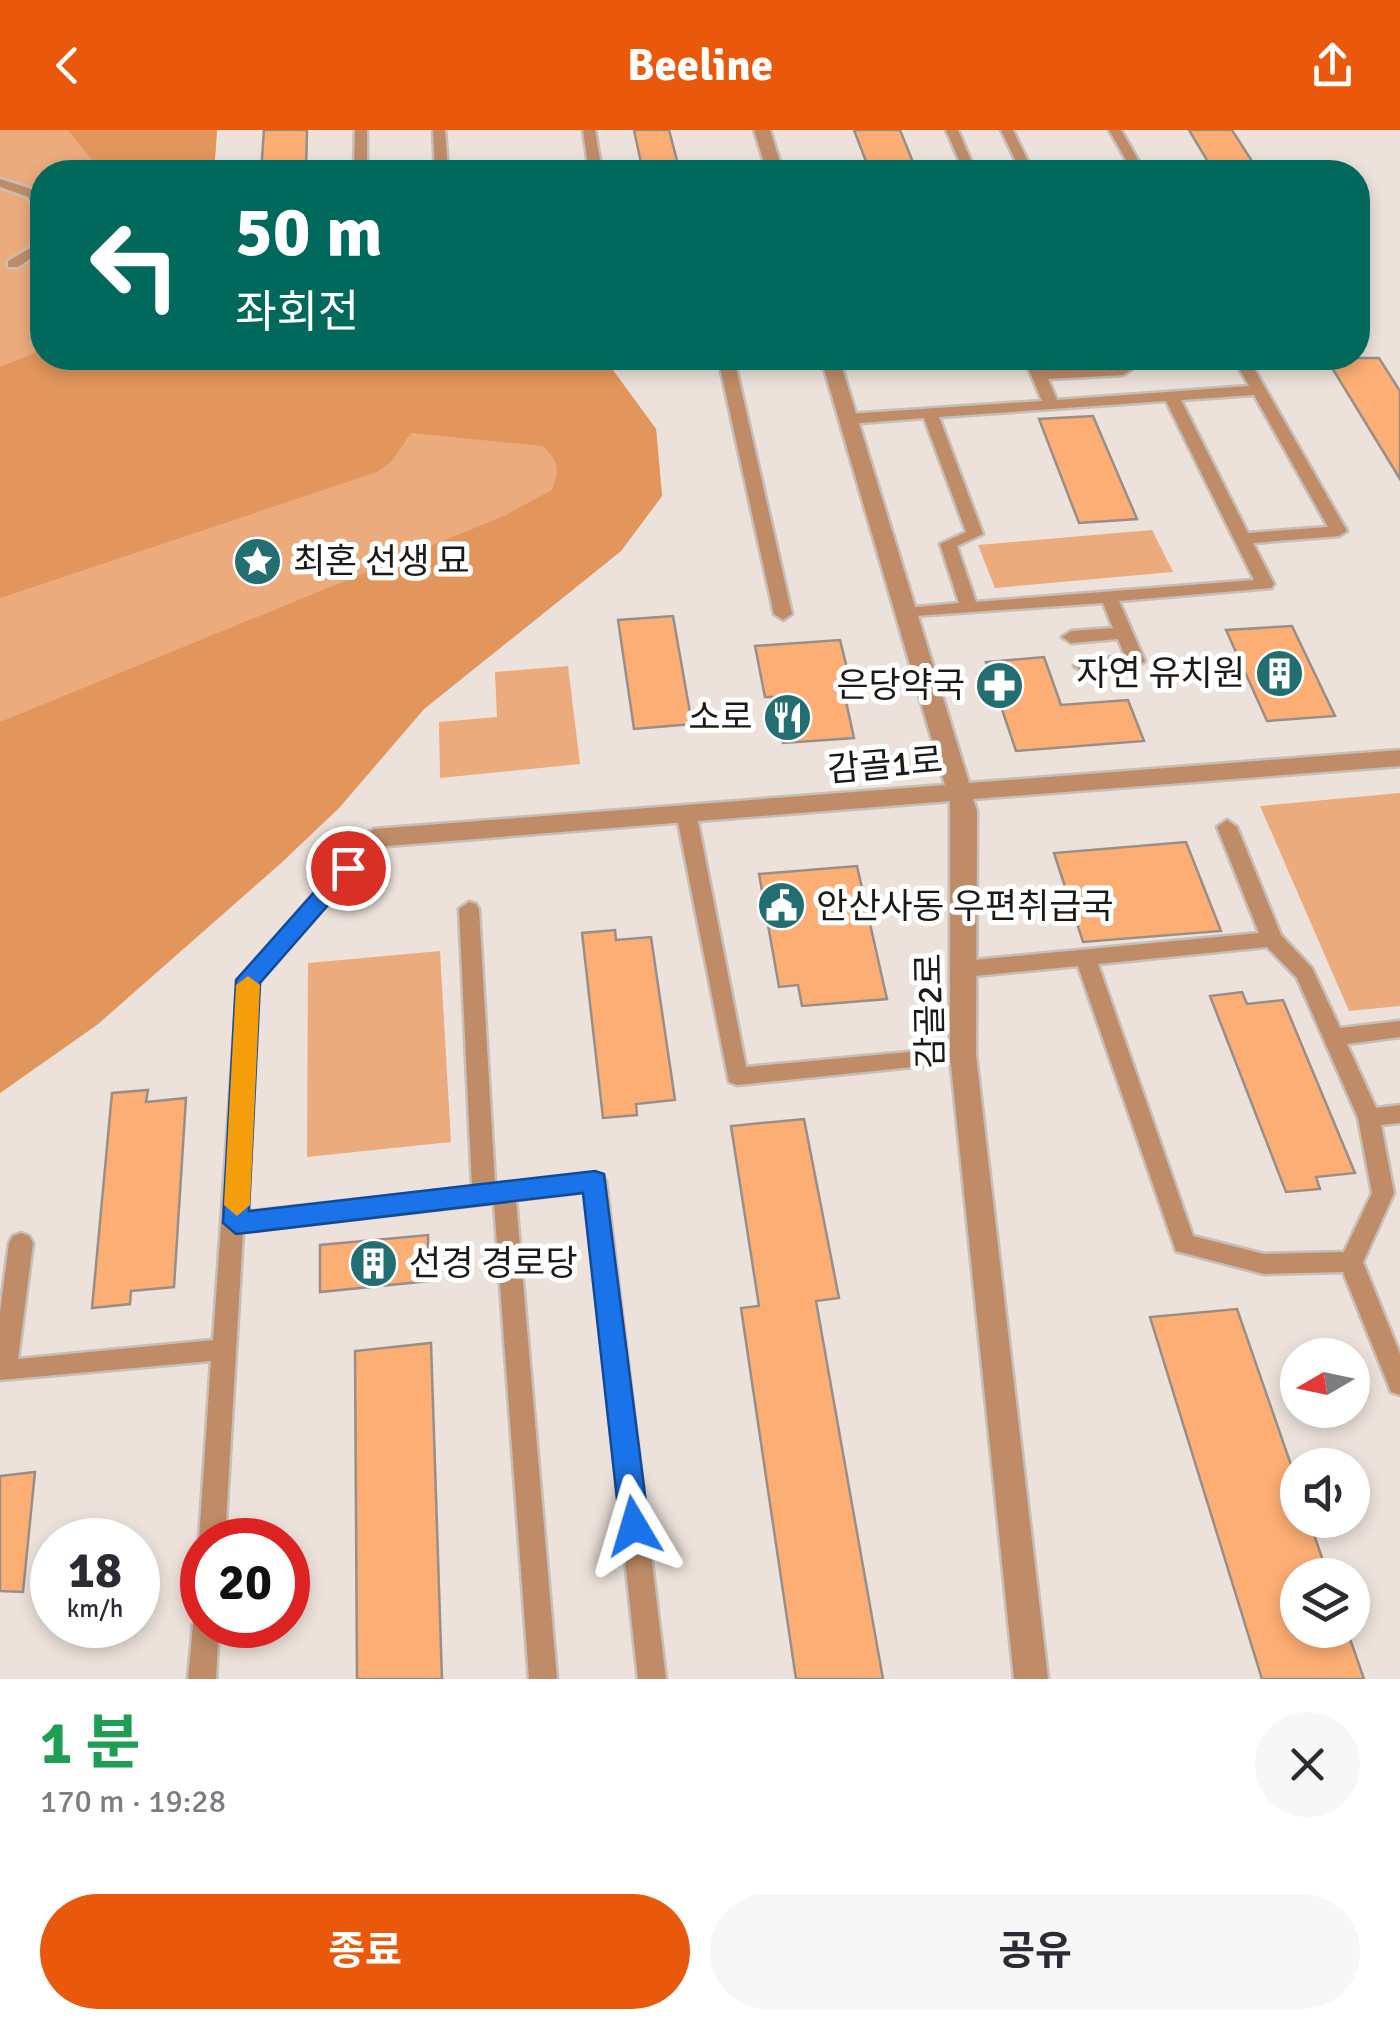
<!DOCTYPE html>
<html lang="ko">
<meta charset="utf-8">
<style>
:root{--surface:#fff;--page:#f7f7f7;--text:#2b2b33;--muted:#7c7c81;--accent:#ea580c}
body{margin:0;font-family:Signika,"Noto Sans KR",sans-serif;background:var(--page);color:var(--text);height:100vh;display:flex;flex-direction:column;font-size:38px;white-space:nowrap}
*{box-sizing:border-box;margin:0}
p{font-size:32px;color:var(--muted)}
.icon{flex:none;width:55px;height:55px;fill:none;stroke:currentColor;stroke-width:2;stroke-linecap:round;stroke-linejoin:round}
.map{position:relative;height:1549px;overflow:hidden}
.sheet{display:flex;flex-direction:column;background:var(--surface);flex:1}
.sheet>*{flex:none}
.guide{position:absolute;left:30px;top:30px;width:1340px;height:210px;border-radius:40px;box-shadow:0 5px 15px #0003;background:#00695c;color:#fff;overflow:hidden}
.needle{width:65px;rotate:261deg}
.fabs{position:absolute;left:1280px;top:1208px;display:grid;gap:20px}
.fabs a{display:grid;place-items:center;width:90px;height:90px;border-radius:50%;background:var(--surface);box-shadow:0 5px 15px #0003;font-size:50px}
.speed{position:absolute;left:30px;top:1388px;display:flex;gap:20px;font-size:50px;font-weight:700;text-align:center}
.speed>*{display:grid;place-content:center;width:130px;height:130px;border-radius:50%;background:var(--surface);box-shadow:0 5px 15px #0003;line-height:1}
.speed small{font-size:25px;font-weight:400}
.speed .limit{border:15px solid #d22;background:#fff;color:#111}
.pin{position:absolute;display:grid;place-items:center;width:85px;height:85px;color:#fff;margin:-42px;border:5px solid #fff;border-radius:50%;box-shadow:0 2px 10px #0007}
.me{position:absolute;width:110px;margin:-55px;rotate:353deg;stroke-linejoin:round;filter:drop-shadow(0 0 8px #0008)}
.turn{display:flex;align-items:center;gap:35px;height:210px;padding:0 40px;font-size:45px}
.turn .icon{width:130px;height:130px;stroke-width:2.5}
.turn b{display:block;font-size:70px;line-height:85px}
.round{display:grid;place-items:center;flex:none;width:105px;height:105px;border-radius:52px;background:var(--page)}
.summary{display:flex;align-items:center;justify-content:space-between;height:170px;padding:0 40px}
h1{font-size:60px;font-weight:700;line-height:75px;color:#1e9e55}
.primary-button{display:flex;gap:20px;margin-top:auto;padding:20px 40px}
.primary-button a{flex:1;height:115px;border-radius:60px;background:var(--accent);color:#fff;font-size:40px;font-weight:700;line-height:115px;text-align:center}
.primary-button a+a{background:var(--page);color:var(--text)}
header{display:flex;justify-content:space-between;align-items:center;height:130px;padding:0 40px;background:var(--accent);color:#fff;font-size:45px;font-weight:700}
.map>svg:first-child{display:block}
.green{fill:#ebab7d}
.forest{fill:#e2965c}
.building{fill:#fcae74;stroke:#988f88;stroke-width:2.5}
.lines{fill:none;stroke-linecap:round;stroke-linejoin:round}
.service-casing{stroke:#c7beb8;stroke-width:5}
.tertiary-casing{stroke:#c7beb8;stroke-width:5}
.service{fill:#bf8c67;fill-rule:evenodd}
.tertiary{fill:#bf8c67;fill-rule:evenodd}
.route{fill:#1a73e8;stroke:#114b97;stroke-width:2.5}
.slow{fill:#f59e0b}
.labels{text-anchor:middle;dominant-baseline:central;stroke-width:10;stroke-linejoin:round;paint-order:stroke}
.poi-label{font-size:35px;fill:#1c1916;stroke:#fff;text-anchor:start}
.street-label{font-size:35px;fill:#1c1916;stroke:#fff}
</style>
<header><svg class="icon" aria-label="back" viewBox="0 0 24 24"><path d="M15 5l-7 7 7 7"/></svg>Beeline<svg class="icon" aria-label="share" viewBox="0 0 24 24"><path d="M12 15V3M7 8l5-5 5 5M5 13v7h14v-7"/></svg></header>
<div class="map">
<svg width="1400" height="1549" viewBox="0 0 1400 1549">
<rect width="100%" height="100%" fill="#ede2db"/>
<g class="green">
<polygon points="0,0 217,0 214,42 42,42 42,228 604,228 656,299 662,366 621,421 424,579 339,678 281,733 98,894 0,963"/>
<polygon points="1152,400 1173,442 995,458 978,415"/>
<polygon points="568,536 580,634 440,648 439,592 497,587 495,542"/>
<polygon points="1400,663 1400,876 1349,881 1260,676"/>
<polygon points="440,821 451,1012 307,1027 308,833"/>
</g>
<g class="forest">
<polygon points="68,0 217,0 214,42 96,42 95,34"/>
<path d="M 42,220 L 42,228 L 604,228 L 656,299 L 662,366 L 621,421 L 424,579 L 339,678 L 281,733 L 98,894 L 0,963 L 0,592 L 504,386 L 552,360 C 560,340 559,332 543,316 L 411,303 L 392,331 L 377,342 L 0,468 L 0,237 Z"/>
</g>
<g class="building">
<polygon points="264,0 307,0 306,42 261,42"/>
<polygon points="634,0 669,0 680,42 643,42"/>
<polygon points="854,0 900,0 917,42 870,42"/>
<polygon points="1189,0 1232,0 1259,42 1214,42"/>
<polygon points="1326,228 1379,228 1400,261 1400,349"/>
<polygon points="1093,286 1137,389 1079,393 1039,289"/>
<polygon points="673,486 692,594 634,599 618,490"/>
<polygon points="1292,496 1335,586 1267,591 1226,500"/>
<polygon points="840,510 853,562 844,562 854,608 783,613 773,567 765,567 755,516"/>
<polygon points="1044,527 1061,575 1128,570 1144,611 1016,621 986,532"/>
<polygon points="1186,712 1221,801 1083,812 1054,723"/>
<polygon points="857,736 887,869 802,876 798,855 779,857 759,744"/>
<polygon points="615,800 616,810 651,807 675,970 636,974 637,985 603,988 582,803"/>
<polygon points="1242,862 1247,874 1283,870 1355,1043 1316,1047 1320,1059 1286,1062 1210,866"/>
<polygon points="148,960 146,972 186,968 174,1157 131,1161 130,1174 92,1178 112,963"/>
<polygon points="804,989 839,1168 816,1171 883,1549 796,1549 741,1178 759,1176 731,996"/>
<polygon points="428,1105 429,1151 320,1162 320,1115"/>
<polygon points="1237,1179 1298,1355 1298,1390 1309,1390 1328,1445 1298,1445 1298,1500 1347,1500 1364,1549 1262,1549 1150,1187"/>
<polygon points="431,1213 442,1549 357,1549 355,1221"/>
<polygon points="35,1342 23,1462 0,1461 0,1346"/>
</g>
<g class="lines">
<defs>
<g id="service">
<polygon points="355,0 367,0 367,42 354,42"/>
<polygon points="433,0 445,0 448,42 435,42"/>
<polygon points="583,0 595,0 602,42 589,42"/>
<polygon points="946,0 958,0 976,42 964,42"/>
<polygon points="1001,0 1013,0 1033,42 1021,42"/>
<polygon points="1109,0 1121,0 1145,42 1133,42"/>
<polygon points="0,49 38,61 42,69 42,84 37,83 28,67 0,57"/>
<polygon points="42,111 42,121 18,137 8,137 8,131"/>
<polygon points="718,228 734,228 792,484 783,490 774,484"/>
<path d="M 1024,228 L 1039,228 L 1044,240 L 1113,236 L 1110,228 L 1124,228 L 1131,240 L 1123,245 L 1048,249 L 1057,270 L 1249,256 L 1233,228 L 1248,228 L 1347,401 L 1339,406 L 1253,413 L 1274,454 L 1271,458 L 1119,471 L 1145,531 C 1132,541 1087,546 1074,536 L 1083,530 L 1125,526 L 1118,509 L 1071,513 L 1062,507 L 1071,501 L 1113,498 L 1103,473 L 900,487 L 897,483 L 900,479 L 906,478 L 959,473 L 940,414 L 966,402 L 924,288 L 848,294 L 840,289 L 848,284 L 1042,271 ZM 1254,265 L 1328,397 L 1248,403 L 1181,270 ZM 1166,271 L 1254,450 L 976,472 L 957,416 L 983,404 L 939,287 Z"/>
<polygon points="687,680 697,687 746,937 963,917 971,919 974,925 971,931 737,955 729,952 677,687"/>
<path d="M 1227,690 L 1237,697 L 1281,805 L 1312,838 L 1340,898 L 1400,891 L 1400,907 L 1347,914 L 1376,978 L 1400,975 L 1400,993 L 1381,995 L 1394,1063 L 1363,1132 L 1400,1224 L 1400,1265 L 1391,1262 L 1388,1254 L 1343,1142 L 1264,1144 L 1176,1121 L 1078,836 L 964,847 L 957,844 L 954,839 L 957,834 L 964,831 L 1259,803 L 1217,697 ZM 1267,817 L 1297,848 L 1358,988 L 1372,1063 L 1344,1122 L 1264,1124 L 1193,1106 L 1098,834 Z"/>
<polygon points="374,701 381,703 384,708 381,713 258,852 244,1082 472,1057 459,779 469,772 476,774 479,779 495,1054 595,1043 603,1045 606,1052 666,1549 638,1549 585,1062 516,1070 557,1549 529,1549 494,1073 243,1102 225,1410 202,1410 202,1418 199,1410 211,1231 0,1250 0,1182 9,1113 13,1106 21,1103 29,1106 33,1113 18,1229 213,1210 238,850 367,703"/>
<polygon points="202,1484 202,1495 219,1495 216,1549 188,1549 193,1495 197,1486"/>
</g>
<g id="tertiary">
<polygon points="754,0 770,0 783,42 767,42"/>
<polygon points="821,228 839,228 969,653 1400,620 1400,636 973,669 977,681 976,925 1048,1549 1014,1549 950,925 950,671 374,717 362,708 374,699 945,655"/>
</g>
</defs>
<use href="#service" class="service-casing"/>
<use href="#tertiary" class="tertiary-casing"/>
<use href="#service" class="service"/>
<use href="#tertiary" class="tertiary"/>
</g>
<polygon class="route" points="348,729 356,732 356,743 260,853 249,1081 595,1041 604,1044 649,1396 645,1406 634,1410 624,1406 620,1396 583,1063 236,1104 223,1093 236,850 341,732"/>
<polygon class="slow" points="248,846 260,855 250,1075 237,1086 224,1075 236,855"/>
<defs>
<symbol id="sight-disc" viewBox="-11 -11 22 22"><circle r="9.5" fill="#236e70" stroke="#fff"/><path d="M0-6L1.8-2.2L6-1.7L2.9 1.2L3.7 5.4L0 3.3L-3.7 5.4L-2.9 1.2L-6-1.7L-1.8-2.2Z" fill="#fff"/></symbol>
<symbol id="building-disc" viewBox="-11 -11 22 22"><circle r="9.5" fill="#236e70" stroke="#fff"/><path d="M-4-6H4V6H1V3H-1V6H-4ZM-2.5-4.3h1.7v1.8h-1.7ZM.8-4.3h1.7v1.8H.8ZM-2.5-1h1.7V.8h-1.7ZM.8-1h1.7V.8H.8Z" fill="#fff"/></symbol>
<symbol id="pharmacy-disc" viewBox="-11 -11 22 22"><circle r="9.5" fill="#236e70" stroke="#fff"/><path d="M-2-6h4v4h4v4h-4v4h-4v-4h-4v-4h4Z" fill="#fff"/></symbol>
<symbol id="restaurant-disc" viewBox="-11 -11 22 22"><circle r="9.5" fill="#236e70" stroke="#fff"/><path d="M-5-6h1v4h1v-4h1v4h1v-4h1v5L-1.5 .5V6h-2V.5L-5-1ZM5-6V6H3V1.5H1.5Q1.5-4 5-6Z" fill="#fff"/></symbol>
<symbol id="civic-disc" viewBox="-11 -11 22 22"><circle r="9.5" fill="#236e70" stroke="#fff"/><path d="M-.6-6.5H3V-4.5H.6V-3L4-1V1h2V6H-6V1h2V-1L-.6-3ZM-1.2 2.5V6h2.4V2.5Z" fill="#fff"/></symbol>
</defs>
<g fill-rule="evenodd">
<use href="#sight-disc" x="230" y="404" width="55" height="55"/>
<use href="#building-disc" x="1252" y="516" width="55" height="55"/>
<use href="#pharmacy-disc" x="972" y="528" width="55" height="55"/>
<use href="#restaurant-disc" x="760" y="560" width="55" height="55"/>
<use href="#civic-disc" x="754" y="748" width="55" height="55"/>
<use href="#building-disc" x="346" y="1106" width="55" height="55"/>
</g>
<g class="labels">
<g class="poi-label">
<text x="293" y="431">최혼 선생 묘</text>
<text x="1245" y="543" text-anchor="end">자연 유치원</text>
<text x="965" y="555" text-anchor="end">은당약국</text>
<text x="753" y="587" text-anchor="end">소로</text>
<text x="816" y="776">안산사동 우편취급국</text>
<text x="409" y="1133">선경 경로당</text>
</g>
<g class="street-label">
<text transform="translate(885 635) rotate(-5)">감골1로</text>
<text transform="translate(930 881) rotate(-91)">감골2로</text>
</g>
</g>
</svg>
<div class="fabs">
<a><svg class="needle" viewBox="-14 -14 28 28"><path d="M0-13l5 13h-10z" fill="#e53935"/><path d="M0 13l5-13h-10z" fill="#7c7c81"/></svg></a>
<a><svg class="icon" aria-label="sound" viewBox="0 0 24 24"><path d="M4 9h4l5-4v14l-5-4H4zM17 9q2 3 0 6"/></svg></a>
<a><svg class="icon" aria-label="layers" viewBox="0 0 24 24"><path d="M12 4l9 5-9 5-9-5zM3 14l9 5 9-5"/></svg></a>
</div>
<div class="speed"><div>18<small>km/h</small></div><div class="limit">20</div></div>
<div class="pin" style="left:348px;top:738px;background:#d93025"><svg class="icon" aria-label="arrive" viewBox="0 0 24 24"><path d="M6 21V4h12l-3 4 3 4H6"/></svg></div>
<svg class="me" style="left:634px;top:1396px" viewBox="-20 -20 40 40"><path d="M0-17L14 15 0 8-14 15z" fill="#1a73e8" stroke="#fff" stroke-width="4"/></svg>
<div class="guide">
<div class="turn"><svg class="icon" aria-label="left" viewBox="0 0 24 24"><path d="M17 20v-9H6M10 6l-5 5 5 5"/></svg><div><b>50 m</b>좌회전</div></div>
</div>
</div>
<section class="sheet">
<div class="summary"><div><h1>1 분</h1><p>170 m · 19:28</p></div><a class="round"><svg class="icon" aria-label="close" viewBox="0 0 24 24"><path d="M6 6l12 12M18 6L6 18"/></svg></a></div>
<div class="primary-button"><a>종료</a><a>공유</a></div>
</section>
